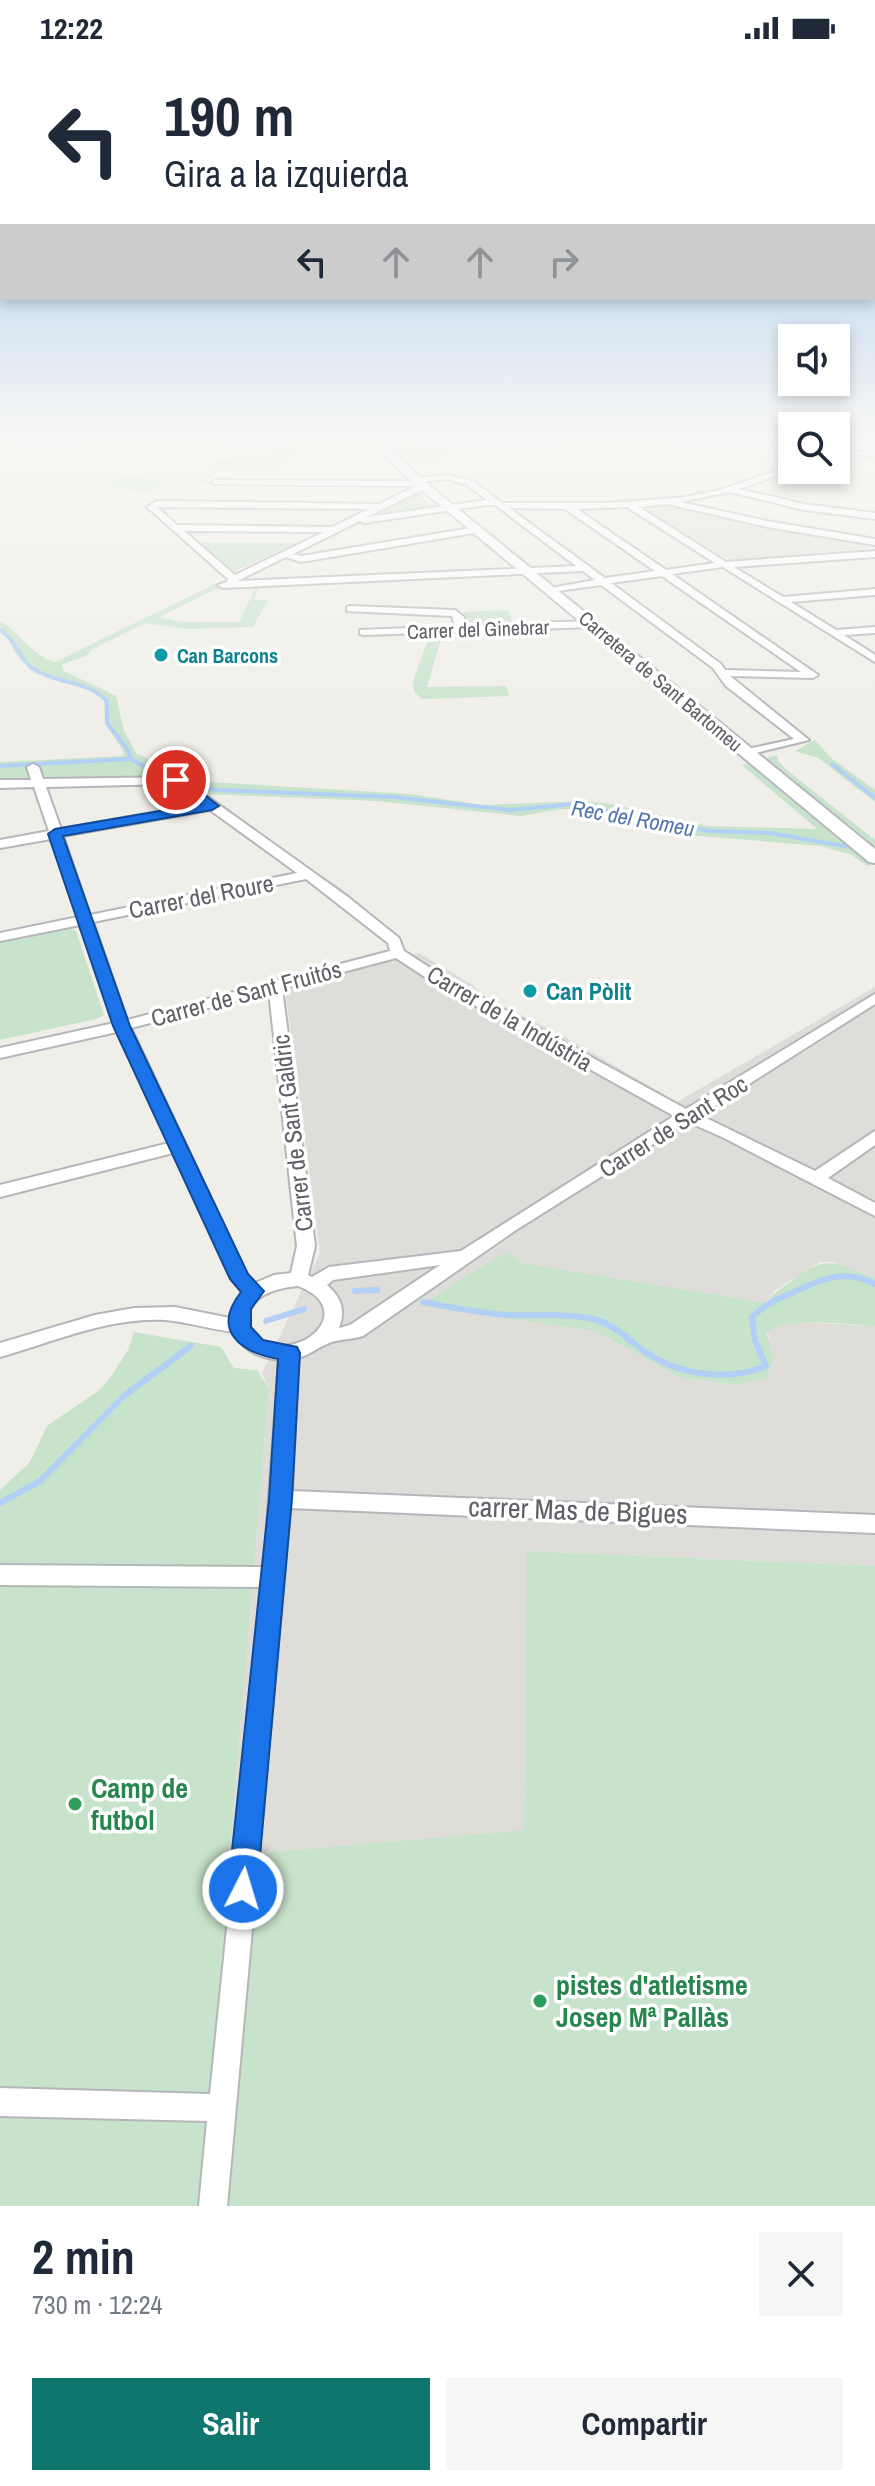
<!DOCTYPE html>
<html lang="es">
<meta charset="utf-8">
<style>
:root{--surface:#fff;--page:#f6f6f7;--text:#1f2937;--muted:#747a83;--accent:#0f766e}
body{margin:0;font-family:"Archivo Narrow",sans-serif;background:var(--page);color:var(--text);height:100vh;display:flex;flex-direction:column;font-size:30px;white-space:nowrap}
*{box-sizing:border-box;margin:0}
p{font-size:26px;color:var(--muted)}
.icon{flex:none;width:44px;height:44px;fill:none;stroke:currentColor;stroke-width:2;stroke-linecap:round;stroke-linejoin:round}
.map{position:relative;height:2150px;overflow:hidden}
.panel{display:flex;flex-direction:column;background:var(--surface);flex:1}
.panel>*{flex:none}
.hud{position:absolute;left:0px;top:0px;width:876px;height:244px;box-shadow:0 4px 12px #0003;background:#fff;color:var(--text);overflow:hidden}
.fabs{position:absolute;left:778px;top:268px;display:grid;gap:16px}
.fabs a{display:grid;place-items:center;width:72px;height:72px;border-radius:0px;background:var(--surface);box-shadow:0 4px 12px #0003;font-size:40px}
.pin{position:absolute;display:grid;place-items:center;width:68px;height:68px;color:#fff;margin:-34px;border:4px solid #fff;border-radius:50%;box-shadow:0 2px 8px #0007}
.me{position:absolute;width:88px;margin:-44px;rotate:5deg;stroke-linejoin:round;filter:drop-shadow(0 0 6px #0008)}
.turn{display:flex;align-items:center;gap:28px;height:168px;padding:0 32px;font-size:36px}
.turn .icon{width:104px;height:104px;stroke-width:2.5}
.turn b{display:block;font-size:56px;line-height:68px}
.lanes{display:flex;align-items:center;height:76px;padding:0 32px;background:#0003;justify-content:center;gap:40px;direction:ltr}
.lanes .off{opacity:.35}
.round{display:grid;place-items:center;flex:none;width:84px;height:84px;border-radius:0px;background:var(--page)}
.overview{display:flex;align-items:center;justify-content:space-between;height:136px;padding:0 32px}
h1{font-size:48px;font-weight:800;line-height:60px}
.cta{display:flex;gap:16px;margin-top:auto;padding:16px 32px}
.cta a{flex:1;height:92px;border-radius:0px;background:var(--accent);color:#fff;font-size:32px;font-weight:800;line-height:92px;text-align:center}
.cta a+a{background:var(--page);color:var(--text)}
.status{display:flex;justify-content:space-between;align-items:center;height:56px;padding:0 40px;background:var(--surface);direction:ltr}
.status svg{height:22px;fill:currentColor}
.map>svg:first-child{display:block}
.industrial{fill:#deddda}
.education{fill:#dfded6}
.green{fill:#c8e3cb;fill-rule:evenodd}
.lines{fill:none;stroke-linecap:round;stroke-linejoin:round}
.stream-far2{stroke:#b2cff5;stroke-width:3}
.stream-far1{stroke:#b2cff5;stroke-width:4}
.stream{stroke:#b2cff5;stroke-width:6}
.street-casing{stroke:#b5b6ba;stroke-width:4}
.secondary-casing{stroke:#b6b8bd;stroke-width:4}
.highway-casing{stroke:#dab71d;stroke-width:4}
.street{fill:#fff;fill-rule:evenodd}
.secondary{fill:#fff;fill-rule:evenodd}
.highway{fill:#f0e69e;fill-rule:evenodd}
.route{fill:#1a73e8;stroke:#114b97;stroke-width:2}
.culture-dot{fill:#0f9aa8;stroke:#fff;stroke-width:3}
.leisure-dot{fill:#2e9e5b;stroke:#fff;stroke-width:3}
.labels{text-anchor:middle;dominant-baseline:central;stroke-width:7;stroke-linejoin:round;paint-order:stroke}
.far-street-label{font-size:20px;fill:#5f6166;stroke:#fff}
.far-culture-label{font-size:20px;font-weight:bold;fill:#0d838f;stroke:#fff;text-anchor:start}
.far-water-label{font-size:22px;font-style:italic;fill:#5474ae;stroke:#fff}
.street-label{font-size:24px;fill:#5f6166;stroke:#fff}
.culture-label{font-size:24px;font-weight:bold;fill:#0d838f;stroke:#fff;text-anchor:start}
.near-street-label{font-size:28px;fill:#5f6166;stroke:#fff}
.near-leisure-label{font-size:28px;font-weight:bold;fill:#27864d;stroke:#fff;text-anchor:start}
</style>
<div class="status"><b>12:22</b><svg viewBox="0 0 49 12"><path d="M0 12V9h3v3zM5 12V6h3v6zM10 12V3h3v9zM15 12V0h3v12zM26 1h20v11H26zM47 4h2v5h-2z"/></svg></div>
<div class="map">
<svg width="875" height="2150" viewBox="0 0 875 2150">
<rect width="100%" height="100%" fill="#efeee8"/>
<polygon class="industrial" points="419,897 473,929 486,942 560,978 677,1046 875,931 875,1222 833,1206 820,1206 774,1235 766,1247 620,1270 420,1250 595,1275 679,1321 735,1329 769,1285 768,1275 774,1271 796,1266 875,1270 875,1510 527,1495 524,1774 228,1801 269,1333 262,1317 320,1197 285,932"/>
<g class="education">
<polygon points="664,449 763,472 859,486 868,492 730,505 647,453"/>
<polygon points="340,1486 527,1495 524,1774 278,1796 305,1513 324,1492"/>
</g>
<g class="green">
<polygon points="0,381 141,381 252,393 328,386 329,382 375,381 378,390 300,395 279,406 276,414 283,415 217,415 206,427 141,451 197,428 205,423 218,404 287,397 140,397 80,390 75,388 79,381 35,382 0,392"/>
<polygon points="401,381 424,381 413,392 461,395 467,400 405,405 394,387"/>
<polygon points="541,381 695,381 662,393 618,391 597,395 550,386"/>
<polygon points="128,419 166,427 150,437 101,430"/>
<polygon points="416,436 433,451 370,459"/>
<polygon points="199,486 295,487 233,516"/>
<path d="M 217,527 L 261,530 L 253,544 L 268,544 L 253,571 L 188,573 L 145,567 L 90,594 L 88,599 L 61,609 L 64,615 L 116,640 L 124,675 L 136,697 L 173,716 L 209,726 L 410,738 L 482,749 L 583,745 L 611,748 L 707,770 L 817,773 L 742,709 L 777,699 L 778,705 L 788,715 L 875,784 L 875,807 L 867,810 L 852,799 L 821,790 L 687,779 L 651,766 L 599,754 L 561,753 L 521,760 L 377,745 L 206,738 L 181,720 L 0,725 L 0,706 L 123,700 L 124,696 L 105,667 L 104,645 C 73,617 30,630 10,587 C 5,577 0,577 0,565 C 21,577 30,599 55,606 ZM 226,531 L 256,531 L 239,566 L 181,566 L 159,561 L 214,534 Z"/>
<polygon points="509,554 512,569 469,569 463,556"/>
<polygon points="431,575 443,575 427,631 506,630 509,640 421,643 414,635 413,626"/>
<polygon points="815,684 831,702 875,734 875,746 818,702 795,695"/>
<polygon points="70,873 76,875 104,959 96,963 0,984 0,886"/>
<path d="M 507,1195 L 521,1207 L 766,1247 C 774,1235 783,1232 794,1223 C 830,1196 838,1209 875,1222 L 875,1270 C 853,1269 778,1259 767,1278 L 773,1302 L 767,1321 L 736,1329 L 679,1321 L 595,1275 L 419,1250 Z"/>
<polygon points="134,1276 221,1291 234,1312 257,1314 269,1333 229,1800 524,1774 527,1495 875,1510 875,2150 0,2150 0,1434 30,1406 47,1370 98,1335 110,1322 128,1294"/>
</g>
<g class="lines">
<polyline class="stream-far2" points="0,574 4,576"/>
<g class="stream-far1">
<path d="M 0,574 C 16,583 19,603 32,612 C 55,628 88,624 107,645 L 107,667 L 128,694 L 131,703 L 153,715"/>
<polyline points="832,708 875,742"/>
<polyline points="0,710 131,703"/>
<polyline points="199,730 216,734 393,741 510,754 574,748 709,775 770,777 856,792"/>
</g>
<g class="stream">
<polyline points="355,1235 377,1234"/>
<path d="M 423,1246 C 451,1251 479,1257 507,1259 C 536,1260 565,1257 593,1263 C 615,1268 626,1283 644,1295 C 677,1319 728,1326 766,1310 L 755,1284 L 752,1261 C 768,1246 776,1244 796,1235 C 824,1222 845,1213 875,1228"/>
<polyline points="266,1265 304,1253"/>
<polyline points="0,1447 40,1425 125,1339 191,1290"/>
</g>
<defs>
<g id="street">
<polygon points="846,381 855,381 836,391 836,386"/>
<polygon points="836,393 875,397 875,401 836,397"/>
<path d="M 792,409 L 792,414 L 739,433 L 804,448 L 875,457 L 875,463 L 804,454 L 730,436 L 680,446 L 767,465 L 875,483 L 875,489 L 767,471 L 668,448 L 639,451 L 726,506 L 875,495 L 875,501 L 734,511 L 783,541 L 875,533 L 875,539 L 791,546 L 836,574 L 875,571 L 875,577 L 844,579 L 875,599 L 875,606 L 723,511 L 672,518 L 818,619 L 813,622 L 730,620 L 809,684 L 747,699 L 743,698 L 743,694 L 794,683 L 726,630 L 713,612 L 601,529 L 550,536 L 545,533 L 595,524 L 583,515 L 223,532 L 218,529 L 227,526 L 228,523 L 147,451 L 157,445 L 379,448 L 416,430 L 215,428 L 211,426 L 215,424 L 414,425 L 417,422 L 448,419 L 473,425 L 502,447 L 611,447 L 685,441 L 720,434 ZM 448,423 L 467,429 L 487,444 L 367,461 L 426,432 L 426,428 L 421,426 ZM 486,449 L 495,449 L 576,510 L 237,525 L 286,501 L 301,506 L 480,476 L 481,474 L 477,471 L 301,500 L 293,498 L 360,465 L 364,467 ZM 157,451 L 158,451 L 369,453 L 332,471 L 177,469 ZM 629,451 L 630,453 L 715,507 L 666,514 L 577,453 ZM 509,452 L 565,453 L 655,515 L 605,522 ZM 184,475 L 324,476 L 235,519 ZM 662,520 L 801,616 L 725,614 L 721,608 L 611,527 Z"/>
<polygon points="350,550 455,554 464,561 465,569 592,565 597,568 592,571 364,579 360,578 360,574 455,570 452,560 347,555 347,551"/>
<path d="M 33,708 L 39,711 L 43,723 L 180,721 L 348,841 L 399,882 L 404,895 L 441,919 L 686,1053 L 875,938 L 875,948 L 700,1059 L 815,1115 L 875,1075 L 875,1089 L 828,1122 L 875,1147 L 875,1160 L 722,1081 L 688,1066 L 516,1174 L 363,1280 C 353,1283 335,1284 329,1287 C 318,1291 312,1298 298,1302 L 292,1435 L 875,1459 L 875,1477 L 290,1452 L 227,2150 L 199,2150 L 207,2065 L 0,2060 L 0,2032 L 210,2038 L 262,1531 L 0,1529 L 0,1509 L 264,1511 L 279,1304 C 258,1301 244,1295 233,1276 C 210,1273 188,1266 165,1264 C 109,1261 53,1286 0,1301 L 0,1287 L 95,1259 L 134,1252 L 175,1251 L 230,1262 L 236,1246 L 243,1236 L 231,1223 L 173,1097 L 0,1141 L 0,1129 L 169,1087 L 117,976 L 0,1002 L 0,992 L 114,967 L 80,869 L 0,885 L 0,877 L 78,861 L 51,783 L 0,792 L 0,784 L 49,775 L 34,731 L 0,732 L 0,724 L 31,724 L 27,711 ZM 173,728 L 202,748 L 61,773 L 46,731 ZM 210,754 L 297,817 L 90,859 L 63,780 ZM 306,823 L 388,887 L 390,895 L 127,964 L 93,866 ZM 396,902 L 431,925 L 674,1060 L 461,1195 L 329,1211 L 312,1221 L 308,1219 L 315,1190 L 282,932 ZM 269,936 L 297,1190 L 291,1217 L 274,1219 L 255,1227 L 247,1219 L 131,972 ZM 440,1209 L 350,1269 L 339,1272 C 346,1254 341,1241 327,1229 L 333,1224 ZM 298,1230 C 361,1254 297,1310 258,1282 C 252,1278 250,1273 249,1266 C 246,1239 277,1232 298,1230 Z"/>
</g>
<polygon id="secondary" points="374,381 384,381 393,396 425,426 875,793 875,807 869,806 417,430 384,400"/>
<polygon id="highway" points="0,381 19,381 0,389"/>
</defs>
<use href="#street" class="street-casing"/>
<use href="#secondary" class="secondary-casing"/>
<use href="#highway" class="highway-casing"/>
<use href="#street" class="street"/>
<use href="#secondary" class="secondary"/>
<use href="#highway" class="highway"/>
</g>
<linearGradient id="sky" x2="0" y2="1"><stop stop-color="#92bfed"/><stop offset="0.56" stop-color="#f8f7f5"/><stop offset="1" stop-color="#f8f7f5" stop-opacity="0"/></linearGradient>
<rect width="875" height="682" fill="url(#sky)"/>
<path class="route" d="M 171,721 L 181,721 L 219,750 L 212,754 L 63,780 L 130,970 L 248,1218 L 264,1235 L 251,1253 L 251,1271 L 263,1284 L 297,1291 L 300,1297 L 292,1443 L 257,1833 L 253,1843 L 243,1848 L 233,1843 L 228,1833 L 269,1443 L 278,1303 C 240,1296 211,1274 241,1236 L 230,1223 L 113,970 L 48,778 L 55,773 L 201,748 L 171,726 Z"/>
<g class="culture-dot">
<circle cx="161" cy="599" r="8"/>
<circle cx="530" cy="935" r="8"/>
</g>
<g class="leisure-dot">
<circle cx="75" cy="1748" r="8"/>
<circle cx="540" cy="1945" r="8"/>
</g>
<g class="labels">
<g class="far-street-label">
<text transform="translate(478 573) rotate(-2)">Carrer del Ginebrar</text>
<text transform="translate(661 625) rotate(40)">Carretera de Sant Bartomeu</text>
</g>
<g class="far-culture-label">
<text x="177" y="599">Can Barcons</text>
</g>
<g class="far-water-label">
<text transform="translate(633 762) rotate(10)">Rec del Romeu</text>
</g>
<g class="street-label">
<text transform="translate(201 840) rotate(-11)">Carrer del Roure</text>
<text transform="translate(246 937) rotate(-15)">Carrer de Sant Fruitós</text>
<text transform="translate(510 962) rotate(30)">Carrer de la Indústria</text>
<text transform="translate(673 1070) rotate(-32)">Carrer de Sant Roc</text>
<text transform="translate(292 1077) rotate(-97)">Carrer de Sant Galdric</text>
</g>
<g class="culture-label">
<text x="546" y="935">Can Pòlit</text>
</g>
<g class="near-street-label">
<text transform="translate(578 1454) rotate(2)">carrer Mas de Bigues</text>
</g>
<g class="near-leisure-label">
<text x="91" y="1732">Camp de<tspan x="91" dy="32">futbol</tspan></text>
<text x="556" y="1929">pistes d'atletisme<tspan x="556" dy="32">Josep Mª Pallàs</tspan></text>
</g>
</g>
</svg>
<div class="fabs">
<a><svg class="icon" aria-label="sound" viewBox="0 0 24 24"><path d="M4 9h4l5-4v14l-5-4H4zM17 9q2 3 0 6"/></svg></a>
<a><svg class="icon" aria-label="search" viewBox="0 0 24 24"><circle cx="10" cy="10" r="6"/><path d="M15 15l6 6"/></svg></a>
</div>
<div class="pin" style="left:176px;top:724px;background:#d93025"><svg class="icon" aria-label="arrive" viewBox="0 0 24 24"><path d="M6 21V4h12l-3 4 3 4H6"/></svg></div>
<svg class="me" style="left:243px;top:1833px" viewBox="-20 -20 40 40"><circle r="17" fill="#1a73e8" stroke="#fff" stroke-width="3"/><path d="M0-11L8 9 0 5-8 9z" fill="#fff"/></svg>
<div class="hud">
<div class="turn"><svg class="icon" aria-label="left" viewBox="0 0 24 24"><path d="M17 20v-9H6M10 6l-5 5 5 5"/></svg><div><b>190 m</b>Gira a la izquierda</div></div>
<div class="lanes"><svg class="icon" aria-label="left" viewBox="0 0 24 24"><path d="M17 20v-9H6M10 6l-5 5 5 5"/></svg><svg class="icon off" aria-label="ahead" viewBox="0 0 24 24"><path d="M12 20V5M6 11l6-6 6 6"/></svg><svg class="icon off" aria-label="ahead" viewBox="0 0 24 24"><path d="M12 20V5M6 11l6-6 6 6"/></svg><svg class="icon off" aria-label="right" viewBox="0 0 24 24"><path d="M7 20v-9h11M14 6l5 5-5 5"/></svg></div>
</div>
</div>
<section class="panel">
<div class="overview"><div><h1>2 min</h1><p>730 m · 12:24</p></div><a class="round"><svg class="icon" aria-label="close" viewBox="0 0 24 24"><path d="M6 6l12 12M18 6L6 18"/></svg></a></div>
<div class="cta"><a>Salir</a><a>Compartir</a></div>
</section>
